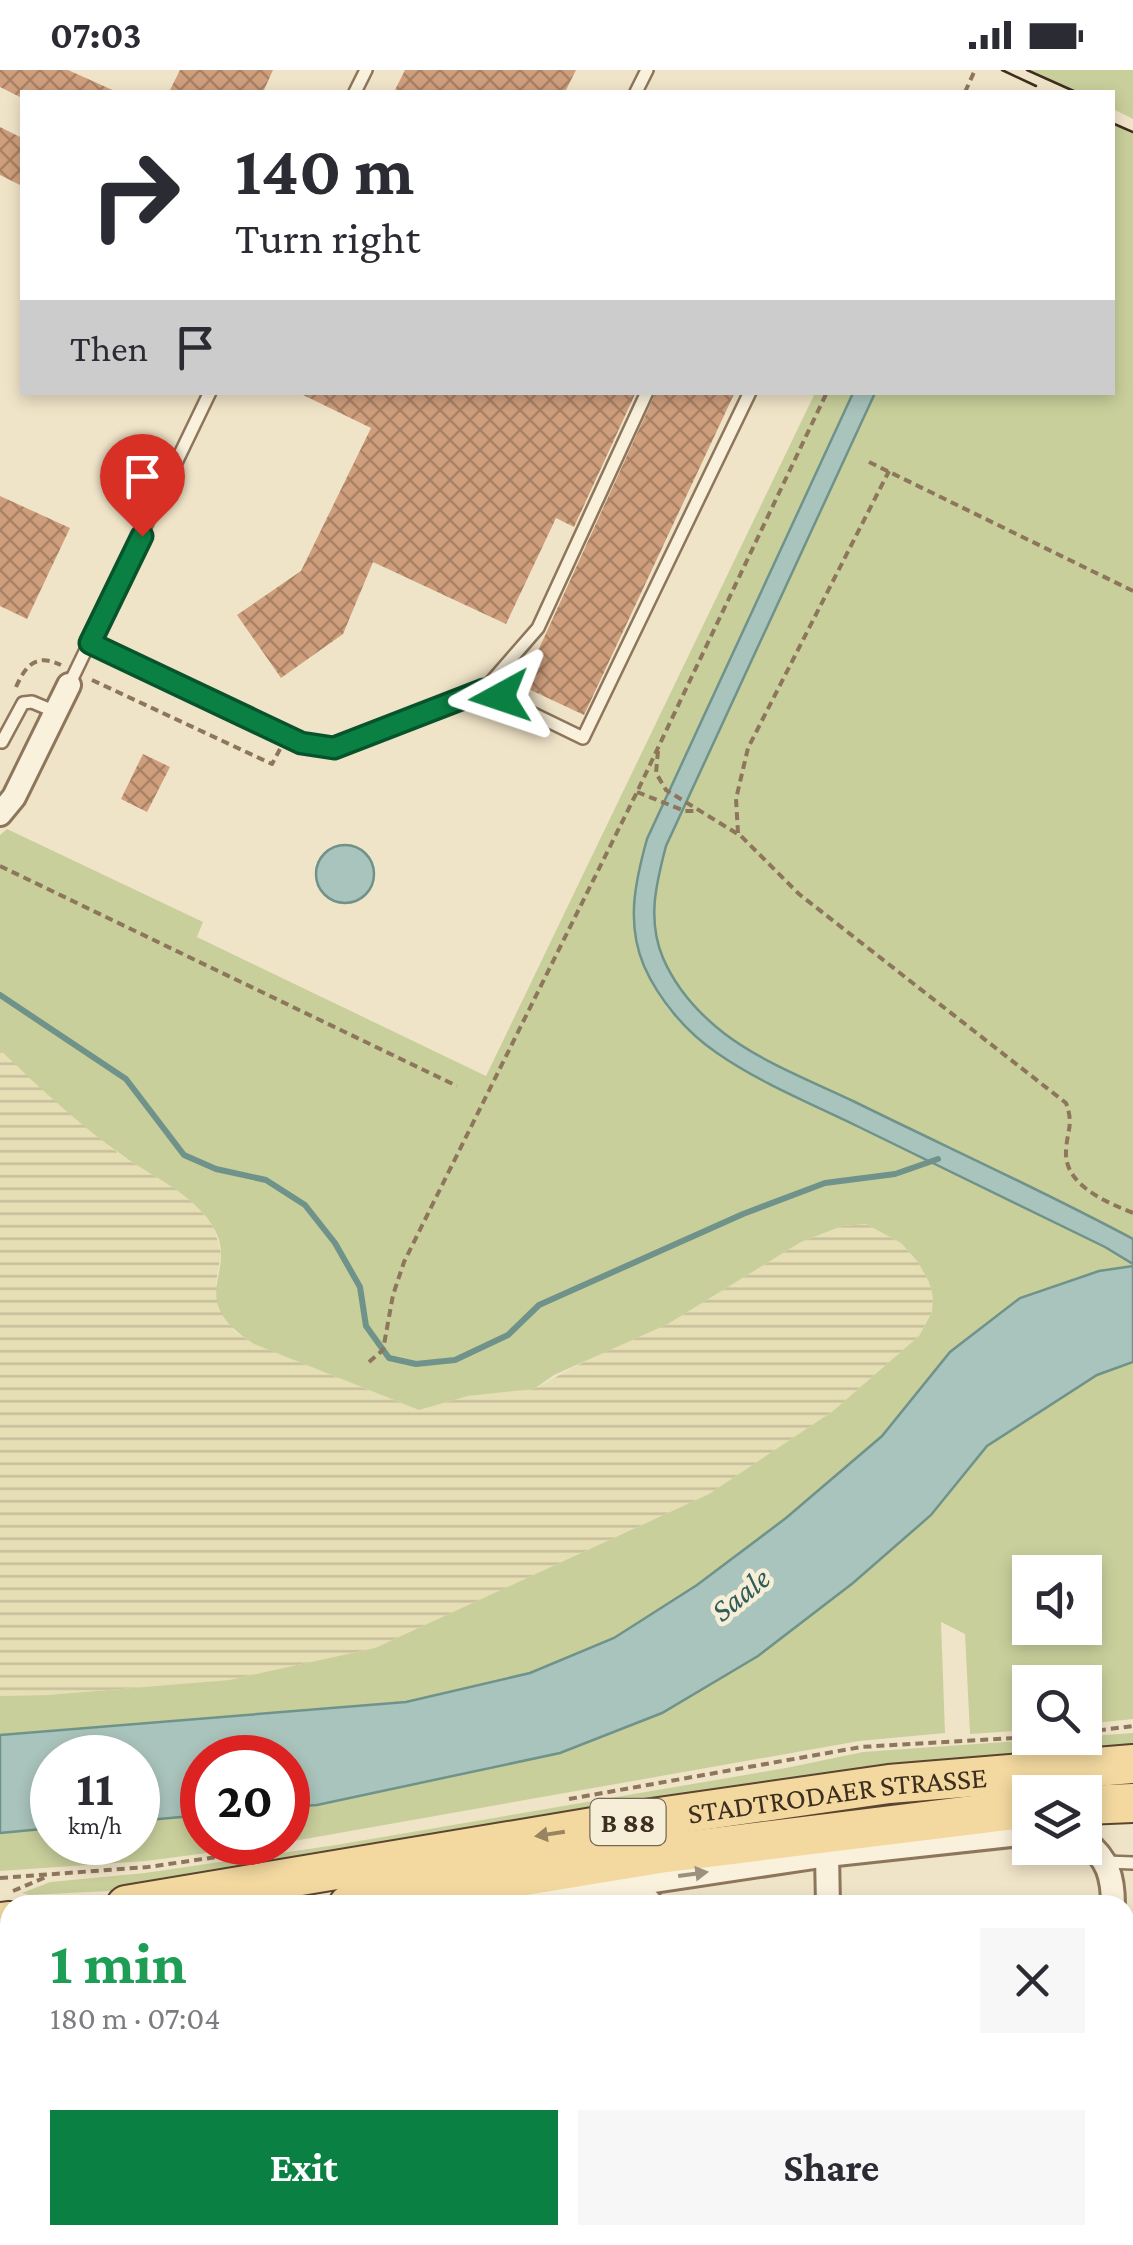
<!DOCTYPE html>
<meta charset="utf-8">
<style>
:root{--surface:#fff;--page:#f7f7f7;--text:#2b2b33;--muted:#7c7c81;--accent:#0b8043}
body{margin:0;font-family:"Crimson Pro",serif;background:var(--page);color:var(--text);height:100vh;display:flex;flex-direction:column;font-size:38px;white-space:nowrap}
*{box-sizing:border-box;margin:0}
p{font-size:32px;color:var(--muted)}
.icon{flex:none;width:55px;height:55px;fill:none;stroke:currentColor;stroke-width:2;stroke-linecap:round;stroke-linejoin:round}
.map{position:relative;flex:1;overflow:hidden}
.side{position:absolute;left:0px;top:1825px;width:1135px;height:350px;display:flex;flex-direction:column;background:var(--surface);border-radius:30px 30px 0 0;box-shadow:0 5px 15px #0003}
.side>*{flex:none}
.banner{position:absolute;left:20px;top:20px;width:1095px;height:305px;border-radius:0px;box-shadow:0 5px 15px #0003;background:#fff;color:var(--text);overflow:hidden}
.buttons{position:absolute;left:1012px;top:1485px;display:grid;gap:20px}
.buttons a{display:grid;place-items:center;width:90px;height:90px;border-radius:0px;background:var(--surface);box-shadow:0 5px 15px #0003;font-size:50px}
.speed{position:absolute;left:30px;top:1665px;display:flex;gap:20px;font-size:50px;font-weight:700;text-align:center}
.speed>*{display:grid;place-content:center;width:130px;height:130px;border-radius:50%;background:var(--surface);box-shadow:0 5px 15px #0003;line-height:1}
.speed small{font-size:25px;font-weight:400}
.speed .limit{border:15px solid #d22;background:#fff;color:#111}
.pin{position:absolute;display:grid;place-items:center;width:85px;height:85px;color:#fff;margin:-102px -42px;border-radius:50% 50% 50% 0;rotate:-45deg;box-shadow:0 0 10px #0007}
.pin .icon{rotate:45deg}
.me{position:absolute;width:110px;margin:-55px;rotate:265deg;stroke-linejoin:round;filter:drop-shadow(0 0 8px #0008)}
.turn{display:flex;align-items:center;gap:35px;height:210px;padding:0 50px;font-size:45px}
.turn .icon{width:130px;height:130px;stroke-width:2.5}
.turn b{display:block;font-size:70px;line-height:85px}
.then{display:flex;align-items:center;height:95px;padding:0 50px;background:#0003;gap:20px;font-size:38px}
.round{display:grid;place-items:center;flex:none;width:105px;height:105px;border-radius:0px;background:var(--page)}
.summary{display:flex;align-items:center;justify-content:space-between;height:170px;padding:0 50px}
h1{font-size:60px;font-weight:700;line-height:75px;color:#1e9e55}
.action{display:flex;gap:20px;margin-top:auto;padding:20px 50px}
.action a{flex:1;height:115px;border-radius:0px;background:var(--accent);color:#fff;font-size:40px;font-weight:700;line-height:115px;text-align:center}
.action a+a{background:var(--page);color:var(--text)}
.status{display:flex;justify-content:space-between;align-items:center;height:70px;padding:0 50px;background:var(--surface);direction:ltr}
.status svg{height:28px;fill:currentColor}
.map>svg:first-child{display:block}
.farmland{fill:url(#farmland-rules)}
.green{fill:#c9cf9b;fill-rule:evenodd}
.forest{fill:url(#forest-crowns)}
.water{fill:#a9c4bc;stroke:#6f938a;stroke-width:2.5}
.lines{fill:none;stroke-linecap:round;stroke-linejoin:round}
.stream{stroke:#6f938a;stroke-width:6}
.building{fill:url(#building-cross-hatch)}
.service-casing{stroke:#8d765c;stroke-width:16}
.minor-casing{stroke:#8d765c;stroke-width:28}
.primary-casing{stroke:#5b4430;stroke-width:42}
.path{stroke:#8d765c;stroke-width:4;stroke-dasharray:8 5;stroke-linecap:butt}
.service{stroke:#faf1dc;stroke-width:11}
.minor{stroke:#faf1dc;stroke-width:22}
.primary{stroke:#f3d9a0;stroke-width:38}
.tram{stroke:#3d2e20;stroke-width:2.5}
.oneway{fill:#988460}
.oneway2{fill:#9c907e}
.route-casing{stroke:#07532c;stroke-width:25}
.route{stroke:#0b8043;stroke-width:18}
.labels{text-anchor:middle;dominant-baseline:central;stroke-width:9;stroke-linejoin:round;paint-order:stroke}
.shield{fill:#f7eed8;stroke:#756857;stroke-width:2.5}
.shield-label{font-size:28px;font-weight:bold;fill:#3d2e20}
.street-label{font-size:30px;fill:#3d2e20;stroke:#f7eed8}
.water-label{font-size:32px;font-style:italic;fill:#2f5d5a;stroke:#f7eed8}
</style>
<div class="status"><b>07:03</b><svg viewBox="0 0 49 12"><path d="M0 12V9h3v3zM5 12V6h3v6zM10 12V3h3v9zM15 12V0h3v12zM26 1h20v11H26zM47 4h2v5h-2z"/></svg></div>
<div class="map">
<svg width="1133" height="2175" viewBox="0 0 1133 2175">
<defs>
<pattern id="farmland-rules" width="6" height="5" patternUnits="userSpaceOnUse" patternTransform="scale(2.5)"><rect width="6" height="5" fill="#e6deb5"/><path d="M0 2.5h6" fill="none" stroke="#c6bf9b"/></pattern>
<pattern id="forest-crowns" width="20" height="18" patternUnits="userSpaceOnUse" patternTransform="scale(2.5)"><rect width="20" height="18" fill="#c9cf9b"/><path d="M2 6a3 3 0 1 1 6 0M12 15a3 3 0 1 1 6 0" fill="none" stroke="#aeb285"/></pattern>
<pattern id="building-cross-hatch" width="8" height="8" patternUnits="userSpaceOnUse" patternTransform="scale(2.5)"><rect width="8" height="8" fill="#cf9f7d"/><path d="M0 0l8 8M0 8l8-8" fill="none" stroke="#a98266"/></pattern>
</defs>
<rect width="100%" height="100%" fill="#f0e4c8"/>
<polygon class="farmland" points="0,980 119,1084 192,1129 214,1158 221,1183 216,1213 234,1261 254,1274 419,1340 468,1326 534,1319 591,1288 668,1254 801,1172 842,1156 866,1154 901,1173 918,1192 929,1212 933,1226 932,1242 919,1266 833,1341 709,1424 375,1578 229,1610 47,1625 0,1626"/>
<g class="green">
<polygon points="1028,0 1133,0 1133,49 1113,39 1112,22 1076,22"/>
<path d="M 1113,53 L 1133,62 L 1133,1169 C 1042,1120 946,1077 853,1031 C 811,1011 762,992 725,964 C 699,944 677,918 663,888 C 647,850 656,814 666,776 L 876,323 L 1112,322 Z"/>
<path d="M 815,323 L 853,323 L 647,769 C 626,846 630,911 695,966 C 711,979 729,989 746,1000 L 1105,1177 L 1130,1191 L 1133,1196 L 1099,1201 L 950,1282 L 882,1366 L 786,1448 L 697,1515 L 614,1568 L 530,1603 L 406,1632 L 0,1665 L 0,1626 L 47,1625 L 229,1610 L 375,1578 L 709,1424 L 833,1341 L 919,1266 L 932,1242 L 933,1227 L 929,1212 L 918,1192 L 901,1173 L 866,1154 L 842,1156 L 801,1172 L 668,1254 L 554,1305 L 534,1319 L 468,1326 L 419,1340 L 254,1274 C 181,1227 242,1202 212,1155 C 190,1121 153,1108 122,1085 C 79,1055 38,1016 0,980 L 0,765 L 7,759 L 203,852 L 197,867 L 486,1006 Z"/>
<path d="M 1133,1292 L 1133,1649 L 1085,1654 L 1085,1612 L 1030,1612 L 1030,1660 L 970,1664 L 965,1564 L 941,1552 L 945,1663 L 859,1671 L 288,1772 L 288,1737 L 317,1735 L 560,1683 L 662,1643 L 758,1586 L 853,1513 L 931,1445 L 987,1376 L 1097,1305 ZM 1030,1502 L 1085,1502 L 1085,1558 L 1030,1558 Z"/>
<polygon points="1133,1663 1133,1680 129,1820 29,1825 22,1823 50,1812 145,1803 336,1775 786,1698 863,1682"/>
<polygon points="202,1745 202,1772 282,1773 146,1791 0,1801 0,1763 52,1758 52,1772 138,1772 138,1751"/>
<polygon points="11,2165 279,2165 294,2175 9,2175"/>
</g>
<g class="forest">
<polygon points="10,1997 10,2116 0,2114 0,2001"/>
<polygon points="1133,2164 1133,2175 567,2175 559,2165"/>
<polygon points="279,2165 483,2165 472,2175 294,2175"/>
</g>
<g class="water">
<path d="M 853,323 L 875,323 L 666,776 C 656,814 647,850 663,888 C 676,918 699,944 725,964 C 762,992 811,1011 853,1031 C 946,1077 1042,1120 1133,1169 L 1133,1194 L 1105,1177 C 1023,1137 941,1097 859,1057 C 812,1034 760,1013 717,983 C 686,962 659,930 644,896 C 626,854 635,812 647,769 Z"/>
<circle cx="345" cy="804" r="29"/>
<polygon points="1133,1196 1133,1292 1097,1305 987,1376 931,1445 853,1513 758,1586 662,1643 560,1683 317,1735 288,1737 288,1688 202,1688 202,1745 138,1751 138,1688 52,1688 52,1758 0,1763 0,1665 406,1632 530,1603 614,1568 697,1515 786,1448 882,1366 950,1282 1020,1228 1099,1201"/>
</g>
<g class="lines">
<polyline class="stream" points="0,925 126,1009 184,1085 216,1099 266,1110 305,1135 335,1173 360,1217 366,1256 389,1288 416,1294 455,1290 508,1265 539,1235 743,1144 825,1113 895,1104 938,1089"/>
</g>
<g class="building">
<polygon points="0,0 68,0 117,22 22,22 22,28 0,17"/>
<polygon points="180,0 273,0 263,22 169,22"/>
<polygon points="405,0 576,0 565,22 394,22"/>
<polygon points="0,57 22,68 22,116 0,105"/>
<polygon points="297,322 636,322 574,457 556,448 506,554 373,492 343,564 281,608 237,545 301,501 371,358"/>
<polygon points="656,322 735,322 584,645 522,616"/>
<polygon points="0,426 70,458 27,549 0,536"/>
<polygon points="143,684 170,697 147,742 121,729"/>
</g>
<g class="lines">
<defs>
<g id="service">
<polyline points="355,22 366,0"/>
<polyline points="636,22 647,0"/>
<polyline points="90,573 301,673 334,678 484,620 538,558 647,322"/>
<polyline points="69,615 210,322"/>
<polyline points="484,620 583,668 750,322"/>
<polyline points="2,672 23,633 32,632 56,642"/>
<polyline points="1106,1792 1133,1793"/>
<polyline points="639,1812 641,1835"/>
<polyline points="640,1812 660,1835"/>
</g>
<g id="minor">
<polyline points="0,744 14,727 69,615"/>
<path d="M 1085,1771 C 1108,1789 1113,1807 1113,1835"/>
<polyline points="493,1835 827,1785"/>
<polyline points="828,1835 827,1785 1030,1763"/>
<polyline points="0,1932 10,1928"/>
<polyline points="1125,1943 1133,1943"/>
<polyline points="0,1991 10,1987"/>
<polyline points="1125,2156 1133,2156"/>
<polyline points="483,2175 491,2165"/>
</g>
<g id="primary">
<polyline points="1085,1735 1133,1733"/>
<path id="s1" d="M 126,1835 L 617,1753 L 889,1714 L 1133,1694"/>
<polyline points="348,1835 659,1784 1030,1738"/>
<polyline points="0,1852 10,1851"/>
<polyline points="0,1890 10,1889"/>
</g>
</defs>
<use href="#service" class="service-casing"/>
<use href="#minor" class="minor-casing"/>
<use href="#primary" class="primary-casing"/>
<g class="path">
<polyline points="965,22 975,0"/>
<polyline points="869,392 1133,521"/>
<polyline points="92,610 272,694 280,679"/>
<path d="M 16,617 C 26,595 36,583 61,595"/>
<path d="M 658,681 L 656,703 L 666,720 L 741,766 L 799,824 L 1066,1033 C 1074,1055 1067,1060 1066,1081 C 1064,1115 1106,1132 1133,1143"/>
<polyline points="637,722 685,741 698,741"/>
<polyline points="738,763 736,729 748,678 889,401"/>
<polyline points="0,796 457,1016"/>
<polyline points="369,1292 383,1280 393,1225 404,1192 637,722 827,322"/>
<polyline points="1085,1662 1133,1656"/>
<polyline points="569,1729 861,1677 1030,1667"/>
<polyline points="0,1808 148,1797 244,1783"/>
<polyline points="13,1821 46,1807"/>
<polyline points="0,2029 10,2029"/>
<polyline points="0,2061 10,2052"/>
<polyline points="0,2076 10,2096"/>
<polyline points="261,2165 278,2175"/>
<polyline points="350,2165 363,2175"/>
<polyline points="820,2165 859,2175"/>
<polyline points="19,2175 20,2165"/>
</g>
<use href="#service" class="service"/>
<use href="#minor" class="minor"/>
<use href="#primary" class="primary"/>
<g class="tram">
<polyline points="1002,0 1036,16"/>
<polyline points="1027,0 1076,22"/>
<polyline points="1112,53 1133,62"/>
</g>
</g>
<defs><path id="oneway-solid" d="M-6-.8H1V-3.2L6.5 0L1 3.2V.8H-6Z" transform="scale(2.5)"/></defs>
<use class="oneway" href="#oneway-solid" transform="translate(550 1764) rotate(171)"/>
<use class="oneway2" href="#oneway-solid" transform="translate(693 1804) rotate(-8)"/>
<g class="lines">
<defs>
<polyline id="route" points="142,466 90,573 301,673 334,678 484,620 500,627"/>
</defs>
<use href="#route" class="route-casing"/>
<use href="#route" class="route"/>
</g>
<g class="labels">
<rect class="shield" x="590.5" y="1729" width="75" height="46" rx="8"/>
<g class="shield-label">
<text x="628" y="1752">B 88</text>
</g>
<g class="street-label">
<text stroke="none"><textPath href="#s1" startOffset="720">STADTRODAER STRASSE</textPath></text>
</g>
<g class="water-label">
<text transform="translate(740 1524) rotate(-39)">Saale</text>
</g>
</g>
</svg>
<div class="buttons">
<a><svg class="icon" aria-label="sound" viewBox="0 0 24 24"><path d="M4 9h4l5-4v14l-5-4H4zM17 9q2 3 0 6"/></svg></a>
<a><svg class="icon" aria-label="search" viewBox="0 0 24 24"><circle cx="10" cy="10" r="6"/><path d="M15 15l6 6"/></svg></a>
<a><svg class="icon" aria-label="layers" viewBox="0 0 24 24"><path d="M12 4l9 5-9 5-9-5zM3 14l9 5 9-5"/></svg></a>
</div>
<div class="speed"><div>11<small>km/h</small></div><div class="limit">20</div></div>
<div class="pin" style="left:142px;top:466px;background:#d93025"><svg class="icon" aria-label="arrive" viewBox="0 0 24 24"><path d="M6 21V4h12l-3 4 3 4H6"/></svg></div>
<svg class="me" style="left:500px;top:627px" viewBox="-20 -20 40 40"><path d="M0-17L14 15 0 8-14 15z" fill="#0b8043" stroke="#fff" stroke-width="4"/></svg>
<div class="banner">
<div class="turn"><svg class="icon" aria-label="right" viewBox="0 0 24 24"><path d="M7 20v-9h11M14 6l5 5-5 5"/></svg><div><b>140 m</b>Turn right</div></div>
<div class="then">Then<svg class="icon" aria-label="arrive" viewBox="0 0 24 24"><path d="M6 21V4h12l-3 4 3 4H6"/></svg></div>
</div>
<section class="side">
<div class="summary"><div><h1>1 min</h1><p>180 m · 07:04</p></div><a class="round"><svg class="icon" aria-label="close" viewBox="0 0 24 24"><path d="M6 6l12 12M18 6L6 18"/></svg></a></div>
<div class="action"><a>Exit</a><a>Share</a></div>
</section>
</div>
